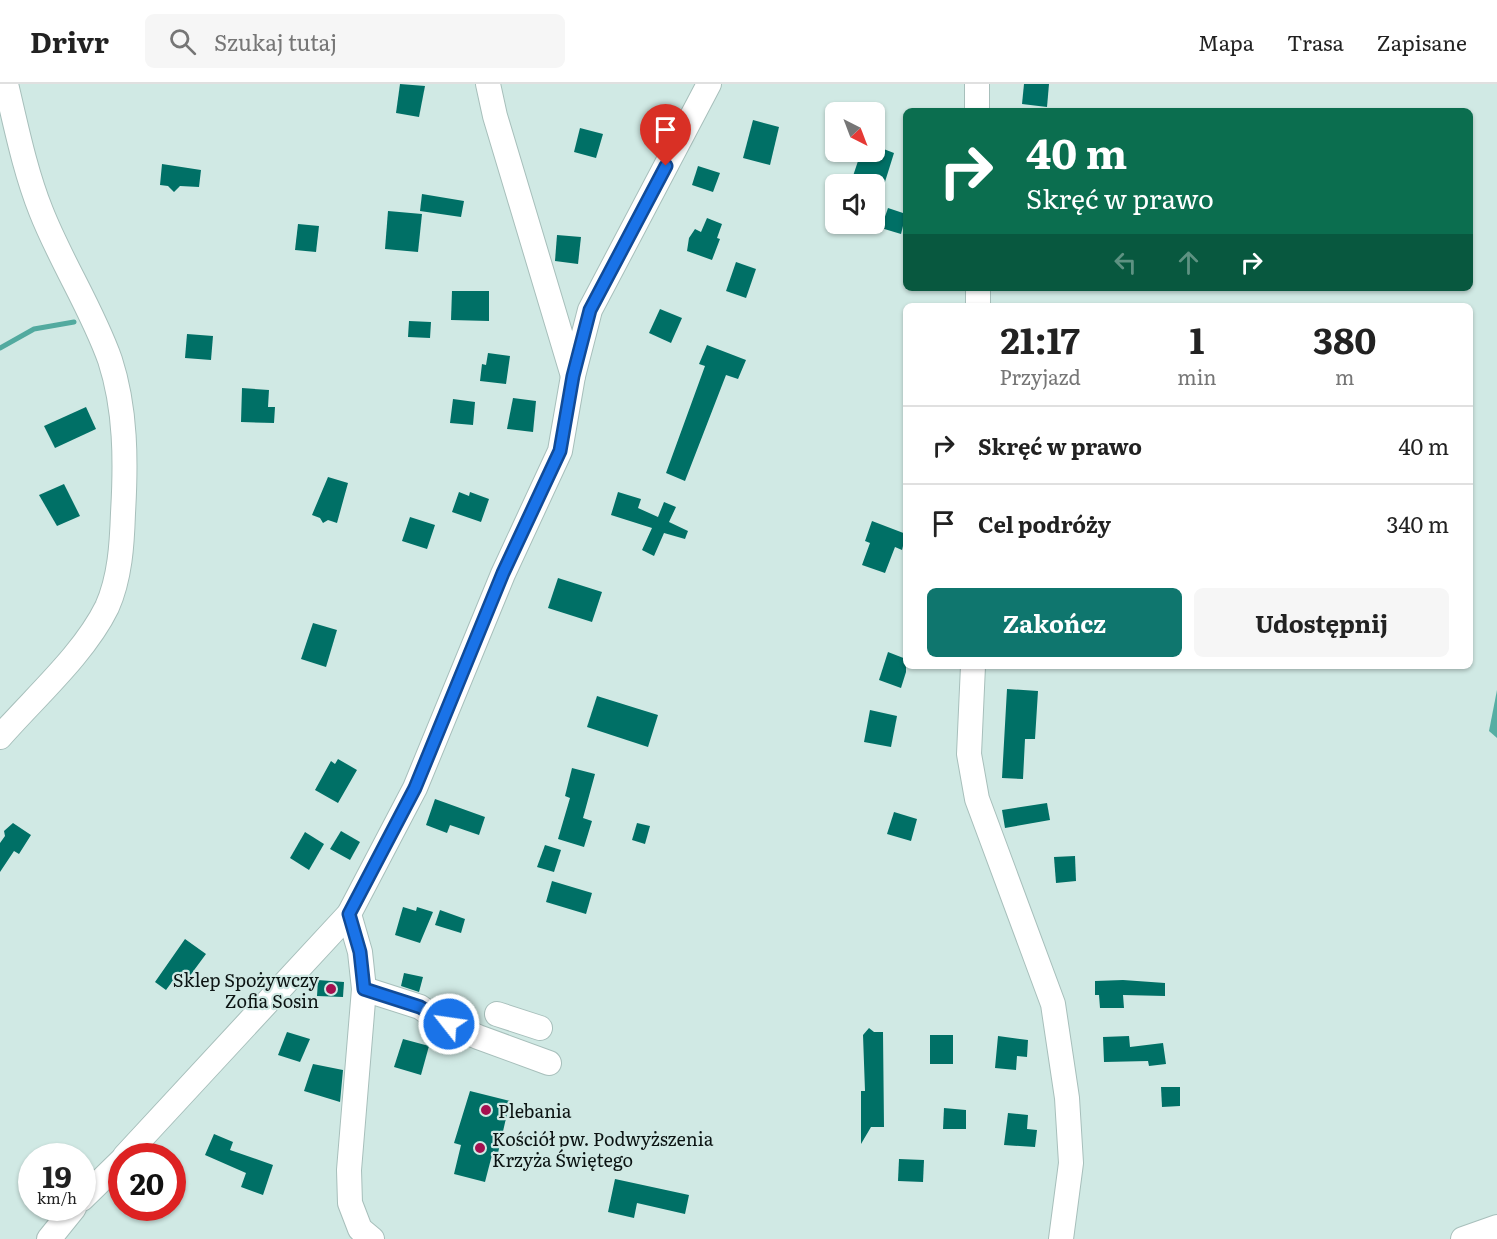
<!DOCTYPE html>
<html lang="pl">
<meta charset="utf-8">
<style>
:root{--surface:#fff;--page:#f6f6f6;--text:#222;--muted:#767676;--line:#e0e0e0;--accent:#0f766e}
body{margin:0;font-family:Literata,serif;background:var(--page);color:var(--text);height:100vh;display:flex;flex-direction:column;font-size:22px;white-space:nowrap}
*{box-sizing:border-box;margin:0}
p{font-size:20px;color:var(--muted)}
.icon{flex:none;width:33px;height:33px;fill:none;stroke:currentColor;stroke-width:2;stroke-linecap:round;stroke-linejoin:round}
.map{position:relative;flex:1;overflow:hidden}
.sheet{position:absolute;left:903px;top:219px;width:570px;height:366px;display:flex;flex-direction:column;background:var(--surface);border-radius:9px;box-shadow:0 2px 4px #0004}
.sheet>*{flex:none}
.hud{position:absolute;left:903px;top:24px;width:570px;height:183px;border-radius:9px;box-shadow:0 2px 4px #0004;background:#0b6e4f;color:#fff;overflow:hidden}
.needle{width:39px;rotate:138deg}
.controls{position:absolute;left:825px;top:18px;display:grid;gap:12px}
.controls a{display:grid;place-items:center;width:60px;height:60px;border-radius:9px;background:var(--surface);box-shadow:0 2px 4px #0004;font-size:30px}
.speed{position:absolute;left:18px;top:1059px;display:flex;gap:12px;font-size:30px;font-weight:700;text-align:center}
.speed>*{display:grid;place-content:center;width:78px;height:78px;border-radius:50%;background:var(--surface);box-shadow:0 2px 4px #0004;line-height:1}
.speed small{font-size:15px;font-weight:400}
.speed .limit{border:9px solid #d22;background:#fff;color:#111}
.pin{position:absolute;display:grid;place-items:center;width:51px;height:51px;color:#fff;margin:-62px -26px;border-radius:50% 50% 50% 0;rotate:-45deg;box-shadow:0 0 6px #0007}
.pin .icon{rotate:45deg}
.me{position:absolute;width:66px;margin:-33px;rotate:300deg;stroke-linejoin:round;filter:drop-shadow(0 0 4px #0008)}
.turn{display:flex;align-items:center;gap:21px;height:126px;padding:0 24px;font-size:27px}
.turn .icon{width:78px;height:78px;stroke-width:2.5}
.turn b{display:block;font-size:42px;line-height:51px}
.lanes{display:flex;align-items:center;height:57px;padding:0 24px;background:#0003;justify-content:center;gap:30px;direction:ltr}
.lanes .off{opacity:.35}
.eta{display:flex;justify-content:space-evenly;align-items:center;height:102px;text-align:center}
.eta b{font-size:36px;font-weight:700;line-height:42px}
.button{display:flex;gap:12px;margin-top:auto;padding:12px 24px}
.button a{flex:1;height:69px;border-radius:9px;background:var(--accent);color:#fff;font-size:24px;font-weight:700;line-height:69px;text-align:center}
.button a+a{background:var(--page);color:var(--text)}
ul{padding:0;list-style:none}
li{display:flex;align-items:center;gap:18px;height:78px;padding:0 24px;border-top:2px solid var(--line)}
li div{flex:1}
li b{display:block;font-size:22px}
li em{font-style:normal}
header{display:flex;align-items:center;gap:36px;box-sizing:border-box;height:84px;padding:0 30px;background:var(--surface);border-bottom:2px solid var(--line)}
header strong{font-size:28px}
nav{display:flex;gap:33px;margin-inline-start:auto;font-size:21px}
.search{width:420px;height:54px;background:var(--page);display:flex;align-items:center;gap:15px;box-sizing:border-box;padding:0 21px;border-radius:9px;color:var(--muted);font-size:22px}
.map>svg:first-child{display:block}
.forest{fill:#56aea3}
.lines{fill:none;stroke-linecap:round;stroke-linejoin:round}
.stream{stroke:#52aa9f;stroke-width:5}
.building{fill:#007066}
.minor-casing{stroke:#a7bfbb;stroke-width:26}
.minor{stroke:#fff;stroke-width:24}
.route-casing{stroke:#114b97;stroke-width:15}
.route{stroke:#1a73e8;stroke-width:10}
.poi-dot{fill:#a4104f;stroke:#d0e9e4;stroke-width:2}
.labels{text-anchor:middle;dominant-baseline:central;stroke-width:4.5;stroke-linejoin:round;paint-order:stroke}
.poi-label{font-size:18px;fill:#0c1413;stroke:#d0e9e4;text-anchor:start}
</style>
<header>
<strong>Drivr</strong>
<div class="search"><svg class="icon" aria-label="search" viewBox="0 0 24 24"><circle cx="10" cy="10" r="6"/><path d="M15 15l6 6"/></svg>Szukaj tutaj</div>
<nav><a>Mapa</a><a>Trasa</a><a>Zapisane</a></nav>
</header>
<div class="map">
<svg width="1497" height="1155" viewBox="0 0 1497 1155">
<rect width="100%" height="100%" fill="#d0e9e4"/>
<polygon class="forest" points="1497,606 1497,654 1489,647"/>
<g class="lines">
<polyline class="stream" points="0,264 34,245 74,238"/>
</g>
<g class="building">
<polygon points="400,0 425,2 419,33 396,29"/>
<polygon points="1024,0 1049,0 1047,23 1022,20"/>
<polygon points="753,36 779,43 770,81 743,74"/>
<polygon points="580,44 603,50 596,74 574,68"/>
<polygon points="881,64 894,69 884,101 853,92 861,68 880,68"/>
<polygon points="162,80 201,86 199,103 180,102 174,108 168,102 160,101"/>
<polygon points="698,82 720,89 713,108 692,101"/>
<polygon points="422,110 464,117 461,133 420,127"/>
<polygon points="888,124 906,130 901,150 881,144"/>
<polygon points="388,127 422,130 418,168 385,165"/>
<polygon points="707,134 722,140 717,154 720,155 712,176 687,167 689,154 695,145 701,148"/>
<polygon points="298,140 319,142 316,168 295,166"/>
<polygon points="557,151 581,153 578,180 555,177"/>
<polygon points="736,178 756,185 746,214 726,207"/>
<polygon points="452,207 489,207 489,237 451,236"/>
<polygon points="660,225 682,234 671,259 649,249"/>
<polygon points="409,237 431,238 430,254 408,253"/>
<polygon points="187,250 213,252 211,276 185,274"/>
<polygon points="707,261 746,276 738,295 726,291 685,397 666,389 705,282 699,280"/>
<polygon points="488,269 510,272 506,300 480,297 482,280 486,281"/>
<polygon points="242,304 269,306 268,323 275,323 274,339 241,338"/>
<polygon points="513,314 536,317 533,348 507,345"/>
<polygon points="453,315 475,318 473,341 450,339"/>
<polygon points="86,323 96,345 55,364 44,342"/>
<polygon points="328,393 348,399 337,439 328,436 323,439 320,434 312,431"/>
<polygon points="64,400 80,432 57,442 39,411"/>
<polygon points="459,408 469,412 470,408 489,415 481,438 452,428"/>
<polygon points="618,408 641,415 638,424 658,433 664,418 676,423 669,438 688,447 685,455 664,449 654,472 642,466 652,444 611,431"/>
<polygon points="410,433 435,441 427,465 402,457"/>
<polygon points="872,437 906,450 902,466 895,463 885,489 862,481 870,459 865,457"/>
<polygon points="558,494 602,508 592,538 548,524"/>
<polygon points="313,539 337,546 326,583 301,575"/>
<polygon points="888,568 906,575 906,588 901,604 879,596"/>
<polygon points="1007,605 1038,607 1035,655 1025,655 1023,695 1002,694"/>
<polygon points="597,612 658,631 648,663 587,643"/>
<polygon points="870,626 897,632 891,663 864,658"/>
<polygon points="338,675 357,686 338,719 315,706 331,677 335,680"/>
<polygon points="572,684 595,690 583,734 592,737 584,763 558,755 570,714 565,712"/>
<polygon points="435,715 485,733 479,751 450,741 447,749 426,741"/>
<polygon points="1047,719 1050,736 1005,744 1002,726"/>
<polygon points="894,728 917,735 911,757 887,750"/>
<polygon points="13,739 31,751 19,770 14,767 0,788 0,759 5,752 4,747"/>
<polygon points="637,739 650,742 645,760 632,756"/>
<polygon points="341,747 360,758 350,776 330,765"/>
<polygon points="305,748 324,760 309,786 290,774"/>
<polygon points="545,761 561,766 554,788 537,783"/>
<polygon points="1075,772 1076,797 1056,799 1054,773"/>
<polygon points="552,797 592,809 586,830 546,818"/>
<polygon points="403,823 416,827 417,823 433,828 420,859 395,851"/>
<polygon points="440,826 465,835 461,849 435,841"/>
<polygon points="185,855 206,870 189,893 183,889 180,893 177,891 166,906 155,898"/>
<polygon points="404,889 423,893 419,908 401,902"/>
<polygon points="318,896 344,898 343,913 317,912"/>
<polygon points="1123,896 1165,899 1165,912 1123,911 1124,924 1100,924 1099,911 1095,911 1095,897"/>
<polygon points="869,944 874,948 883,948 884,1043 871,1043 861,1060 861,1007 865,1007 863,951"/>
<polygon points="287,948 310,955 300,978 278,971"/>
<rect x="930" y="951" width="23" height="29"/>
<polygon points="998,952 1028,956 1027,973 1017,972 1016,986 995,984"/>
<polygon points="1129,952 1130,963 1163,959 1166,980 1149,982 1148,977 1104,978 1103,953"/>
<polygon points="403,955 429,962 421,991 394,983"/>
<polygon points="313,980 343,986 340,1018 304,1007"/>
<polygon points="1161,1003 1180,1003 1180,1022 1162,1023"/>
<polygon points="470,1007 510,1017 498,1069 493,1067 485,1098 454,1090 461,1061 454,1059"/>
<polygon points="944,1024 966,1026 966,1045 943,1045"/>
<polygon points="1008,1029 1028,1031 1027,1045 1037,1046 1035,1063 1004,1061"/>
<polygon points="214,1050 233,1058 230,1066 273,1081 263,1111 241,1103 246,1089 205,1071"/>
<polygon points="899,1075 924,1076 923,1098 898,1097"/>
<polygon points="615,1095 689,1111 685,1130 637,1119 634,1134 608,1128"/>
</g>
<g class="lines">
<defs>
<g id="minor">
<polyline points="488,0 495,32 573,292"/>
<polyline points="977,27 977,0"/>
<polyline points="978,222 978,204"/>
<polyline points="973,582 969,670 977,715 1053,920 1067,1014 1071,1079 1061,1155"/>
<path d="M 0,653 C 35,613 84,570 107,523 C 120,494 122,460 123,429 C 126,378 126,325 110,276 C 92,225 61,178 41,127 C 25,87 16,42 6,0"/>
<polyline points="349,830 360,868 364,905 349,1086 350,1119 360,1145 372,1155"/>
<polyline points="364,905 420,923 434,933 478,953 549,979"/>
<polyline points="497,930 540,944"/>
<polyline points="125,1072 349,830 415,704 503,490 560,367 573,292 590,226 709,0"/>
<polyline points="82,1115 122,1076"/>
<polyline points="49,1155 74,1124"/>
<polyline points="1463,1155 1497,1143"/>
</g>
</defs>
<use href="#minor" class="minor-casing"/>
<use href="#minor" class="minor"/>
</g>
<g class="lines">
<defs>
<polyline id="route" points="449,940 420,923 364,905 360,868 349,830 415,704 503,489 560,367 573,292 590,226 666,82"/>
</defs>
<use href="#route" class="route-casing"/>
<use href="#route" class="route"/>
</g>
<g class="poi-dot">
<circle cx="331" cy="905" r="6"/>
<circle cx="486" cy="1026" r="6"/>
<circle cx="480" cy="1064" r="6"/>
</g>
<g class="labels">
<g class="poi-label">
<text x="319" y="895" text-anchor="end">Sklep Spożywczy<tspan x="319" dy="21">Zofia Sosin</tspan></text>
<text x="498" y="1026">Plebania</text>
<text x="492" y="1054">Kościół pw. Podwyższenia<tspan x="492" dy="21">Krzyża Świętego</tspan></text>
</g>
</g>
</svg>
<div class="controls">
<a><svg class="needle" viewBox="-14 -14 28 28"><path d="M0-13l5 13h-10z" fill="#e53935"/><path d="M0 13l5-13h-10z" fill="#767676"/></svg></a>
<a><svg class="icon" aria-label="sound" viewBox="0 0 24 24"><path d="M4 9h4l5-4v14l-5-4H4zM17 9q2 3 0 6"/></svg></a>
</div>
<div class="speed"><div>19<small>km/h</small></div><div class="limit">20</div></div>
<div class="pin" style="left:666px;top:82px;background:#d93025"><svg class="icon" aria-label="arrive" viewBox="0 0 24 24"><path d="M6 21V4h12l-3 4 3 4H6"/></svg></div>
<svg class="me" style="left:449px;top:940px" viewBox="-20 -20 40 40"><circle r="17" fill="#1a73e8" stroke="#fff" stroke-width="3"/><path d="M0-11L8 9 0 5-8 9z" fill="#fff"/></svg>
<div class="hud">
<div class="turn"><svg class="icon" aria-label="right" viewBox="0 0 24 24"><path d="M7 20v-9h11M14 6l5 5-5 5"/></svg><div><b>40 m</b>Skręć w prawo</div></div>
<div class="lanes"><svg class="icon off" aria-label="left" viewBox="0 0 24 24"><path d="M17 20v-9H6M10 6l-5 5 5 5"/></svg><svg class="icon off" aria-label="ahead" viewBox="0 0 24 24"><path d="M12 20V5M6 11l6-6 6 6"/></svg><svg class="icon" aria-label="right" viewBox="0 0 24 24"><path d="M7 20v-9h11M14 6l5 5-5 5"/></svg></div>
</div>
<section class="sheet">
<div class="eta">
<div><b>21:17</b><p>Przyjazd</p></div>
<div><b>1</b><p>min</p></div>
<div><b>380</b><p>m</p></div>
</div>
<ul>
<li><svg class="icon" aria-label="right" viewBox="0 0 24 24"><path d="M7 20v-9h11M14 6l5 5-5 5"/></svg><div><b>Skręć w prawo</b></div><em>40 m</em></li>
<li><svg class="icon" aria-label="arrive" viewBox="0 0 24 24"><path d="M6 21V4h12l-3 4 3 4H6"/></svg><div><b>Cel podróży</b></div><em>340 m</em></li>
</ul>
<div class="button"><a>Zakończ</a><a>Udostępnij</a></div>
</section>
</div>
